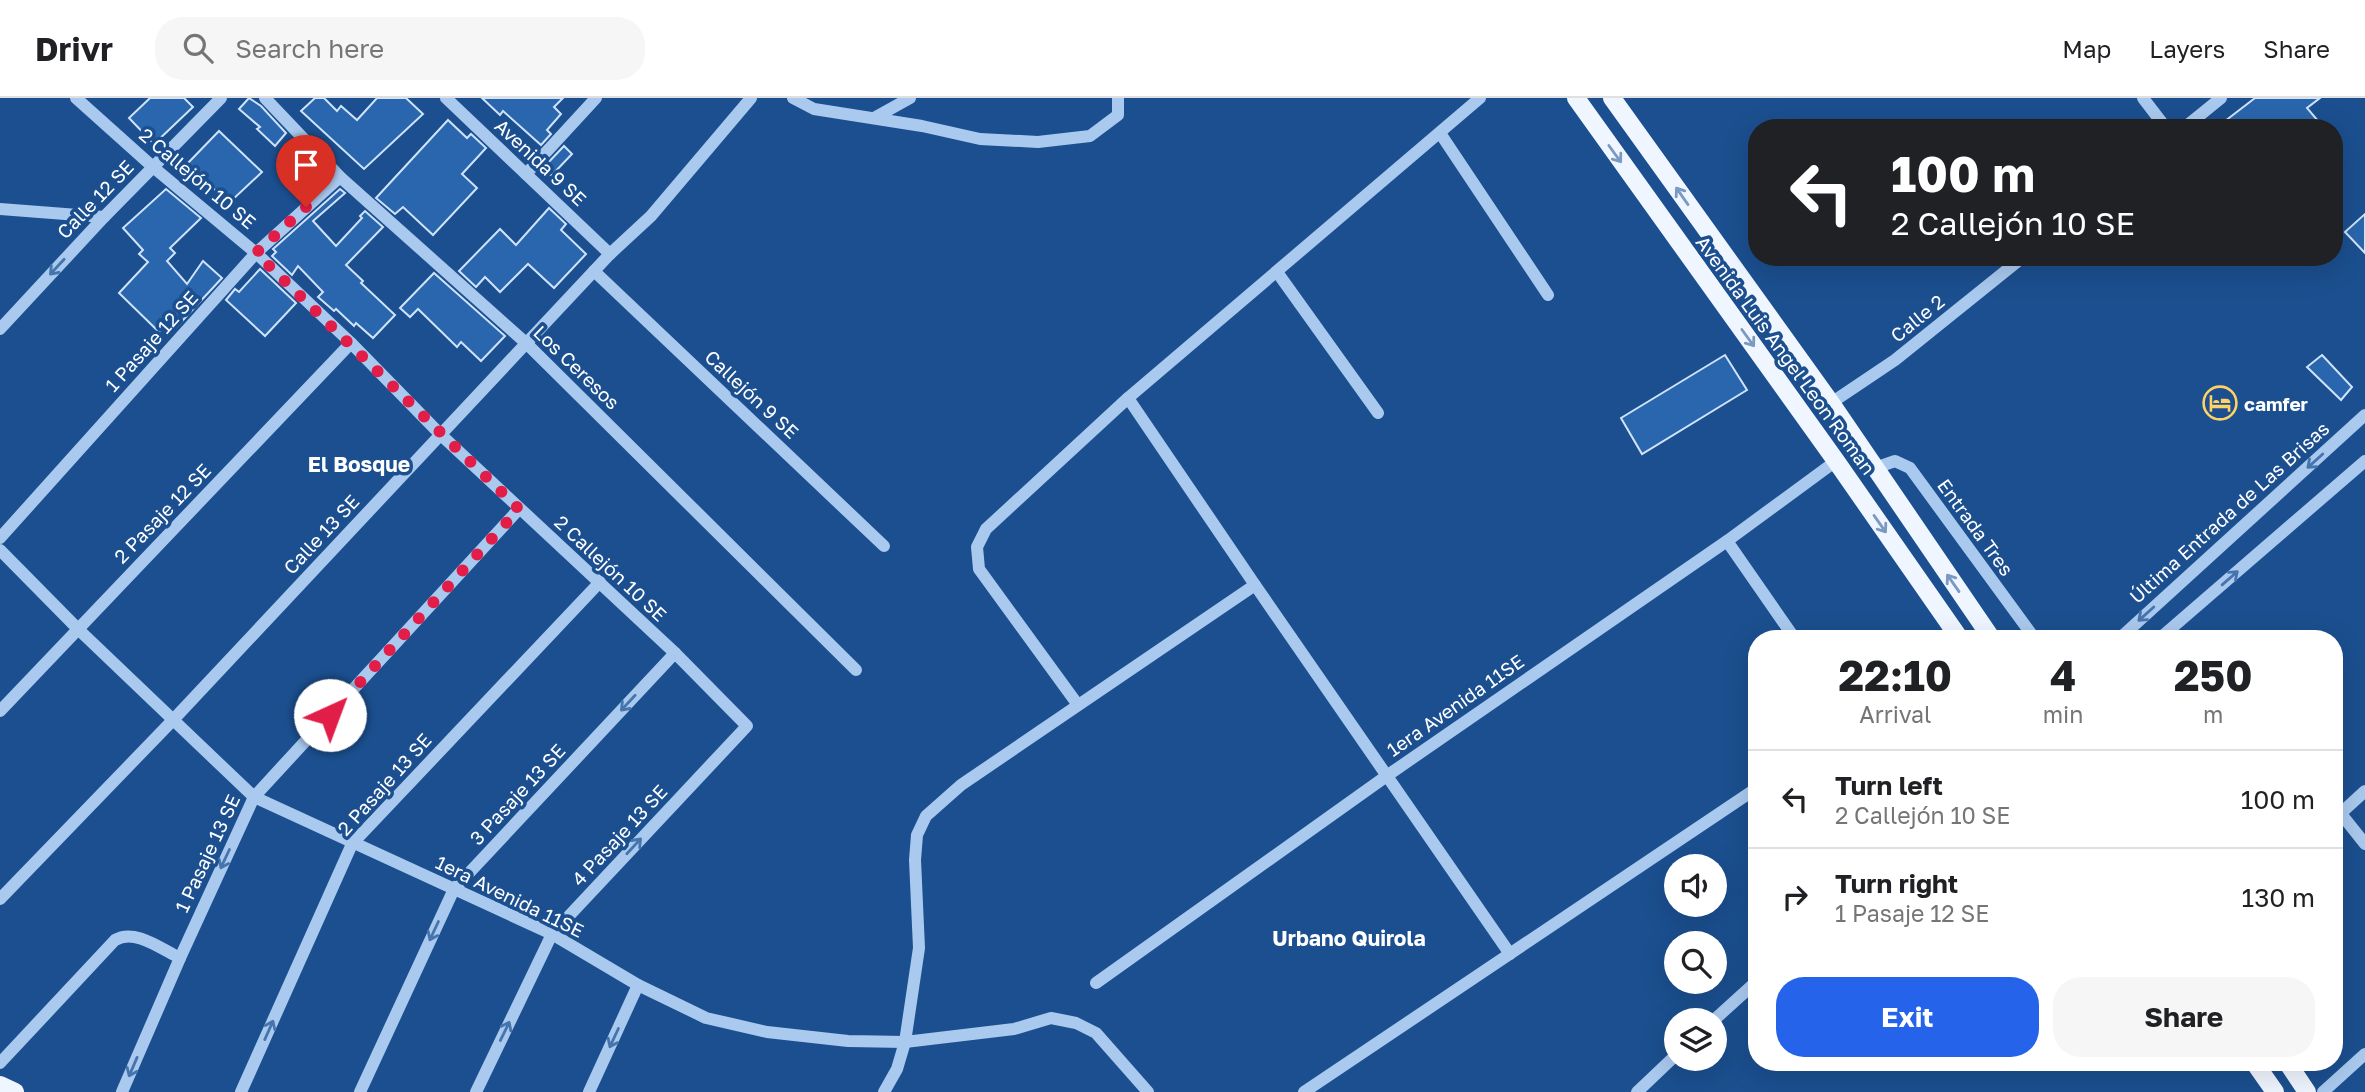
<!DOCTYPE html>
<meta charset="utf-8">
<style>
:root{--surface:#fff;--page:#f6f6f6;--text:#202124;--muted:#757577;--line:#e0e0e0;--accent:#2563eb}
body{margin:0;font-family:"Golos Text",sans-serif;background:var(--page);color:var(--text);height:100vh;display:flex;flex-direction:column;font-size:26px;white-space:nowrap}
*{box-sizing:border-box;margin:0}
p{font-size:23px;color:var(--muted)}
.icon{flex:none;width:38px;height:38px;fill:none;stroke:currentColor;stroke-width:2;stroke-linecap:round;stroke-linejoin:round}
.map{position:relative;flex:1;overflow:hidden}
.drawer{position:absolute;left:1748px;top:532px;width:595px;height:441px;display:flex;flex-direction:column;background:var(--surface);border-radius:28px;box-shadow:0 7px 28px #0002}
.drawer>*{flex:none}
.banner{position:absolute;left:1748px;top:21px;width:595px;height:147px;border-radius:28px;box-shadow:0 7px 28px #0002;background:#202124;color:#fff;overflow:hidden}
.buttons{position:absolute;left:1664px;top:756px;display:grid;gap:14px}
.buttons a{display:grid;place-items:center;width:63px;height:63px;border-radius:50%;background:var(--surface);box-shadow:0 7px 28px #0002;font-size:35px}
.pin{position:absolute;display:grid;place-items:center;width:60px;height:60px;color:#fff;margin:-72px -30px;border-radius:50% 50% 50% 0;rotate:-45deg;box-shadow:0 0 7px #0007}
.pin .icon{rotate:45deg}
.me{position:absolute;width:77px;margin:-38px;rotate:43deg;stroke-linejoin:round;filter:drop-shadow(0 0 5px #0008)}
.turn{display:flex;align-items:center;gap:24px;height:147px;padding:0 28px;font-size:32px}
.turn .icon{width:91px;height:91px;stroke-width:2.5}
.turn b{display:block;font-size:49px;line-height:60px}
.eta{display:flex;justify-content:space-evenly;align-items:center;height:119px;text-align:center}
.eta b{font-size:42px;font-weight:700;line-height:49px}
.action{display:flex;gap:14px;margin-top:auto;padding:14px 28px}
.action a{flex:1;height:80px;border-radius:28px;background:var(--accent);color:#fff;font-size:28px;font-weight:700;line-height:80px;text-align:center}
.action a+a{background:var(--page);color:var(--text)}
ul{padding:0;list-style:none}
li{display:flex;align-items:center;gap:21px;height:98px;padding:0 28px;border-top:2px solid var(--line)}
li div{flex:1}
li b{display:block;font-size:26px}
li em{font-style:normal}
header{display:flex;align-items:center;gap:42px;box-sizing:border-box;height:98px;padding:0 35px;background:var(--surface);border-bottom:2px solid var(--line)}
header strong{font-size:33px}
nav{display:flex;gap:38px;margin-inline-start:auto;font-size:24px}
.search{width:490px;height:63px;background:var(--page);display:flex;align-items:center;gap:18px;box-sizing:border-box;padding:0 24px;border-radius:28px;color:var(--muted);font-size:26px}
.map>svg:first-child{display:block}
.building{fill:#2a66ad;stroke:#cfe3fa;stroke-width:2}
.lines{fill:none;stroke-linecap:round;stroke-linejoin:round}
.minor{stroke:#a9c9ee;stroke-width:12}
.major{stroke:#f0f6ff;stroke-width:18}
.oneway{stroke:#7b9ac1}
.oneway2{stroke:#4674ac}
.route{stroke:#e11d48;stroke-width:12;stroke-dasharray:0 21.6}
.labels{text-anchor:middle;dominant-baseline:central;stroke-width:7;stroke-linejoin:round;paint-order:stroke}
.street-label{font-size:19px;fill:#fff;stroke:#1b4f8f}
.poi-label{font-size:19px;font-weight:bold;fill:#fff;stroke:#1b4f8f;text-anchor:start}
.neighbourhood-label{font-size:21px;font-weight:bold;fill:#fff;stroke:#1b4f8f}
</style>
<header>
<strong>Drivr</strong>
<div class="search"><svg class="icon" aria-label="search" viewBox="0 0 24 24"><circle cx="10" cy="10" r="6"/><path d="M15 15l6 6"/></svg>Search here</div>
<nav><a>Map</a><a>Layers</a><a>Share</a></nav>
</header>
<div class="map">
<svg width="2365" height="994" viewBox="0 0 2365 994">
<rect width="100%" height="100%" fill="#1b4f8f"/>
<g class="building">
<polygon points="150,0 184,0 193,9 154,46 129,20"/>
<polygon points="249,0 261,8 286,35 275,48 257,31 260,29 239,11"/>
<polygon points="315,0 324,0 337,13 341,8 357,22 377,0 406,0 423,16 364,71 301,13"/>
<polygon points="482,0 563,0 554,9 561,16 547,32 551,36 541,47 503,13 500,17"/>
<polygon points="2255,0 2320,0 2307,10 2324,30 2216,30"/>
<polygon points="448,22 467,40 471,36 486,50 462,76 477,90 433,137 403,109 395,116 376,100"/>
<polygon points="219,33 262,74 229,105 187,66"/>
<polygon points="564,48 572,56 551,78 543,70"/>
<polygon points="299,53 327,79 308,96 281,72"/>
<polygon points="166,91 201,120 170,150 175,155 167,163 187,186 203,163 222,180 171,235 165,228 159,234 119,195 148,164 139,156 143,152 123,130"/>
<polygon points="340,91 345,95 313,123 336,148 362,120 360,118 365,113 383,129 346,167 363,183 361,185 395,217 373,240 356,225 354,228 336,211 334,213 318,199 323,194 298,168 292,177 272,158 276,154 273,151"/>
<polygon points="549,110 566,126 561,132 586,156 554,190 528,166 500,194 485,179 476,189 459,173 500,131 516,147"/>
<polygon points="2365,116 2365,155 2345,134"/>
<polygon points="260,171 296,205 265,238 226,202 235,191 239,194"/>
<polygon points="434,175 505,238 481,263 461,244 457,249 418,211 410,219 400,210"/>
<polygon points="1725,257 1747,292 1642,356 1621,320"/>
<polygon points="2322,257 2352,289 2341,302 2307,269"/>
</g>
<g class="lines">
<g class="minor">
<polyline points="76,0 153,69 256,155 351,245 440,336 675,555 747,628 552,836 476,994"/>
<polyline points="265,0 340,79 526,245 856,572"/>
<polyline points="446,0 610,156"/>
<polyline points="793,0 814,11 922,28 980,41 1038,44 1090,38 1118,17 1118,0"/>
<polyline points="2143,0 2166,30"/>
<polyline points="874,20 910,0"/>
<polyline points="2184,30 2221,0"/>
<polyline points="1440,35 1548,197"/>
<polyline points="526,76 596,0"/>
<polyline points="0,111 104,119"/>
<polyline points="594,173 884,448"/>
<polyline points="1277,174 1378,315"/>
<polyline points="0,231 104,119 221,0"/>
<polyline points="1128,300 1255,487 1510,856"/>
<polyline points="1831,305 1895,262 2023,159"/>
<polyline points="1875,370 1895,363 1910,370 2035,541"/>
<polyline points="0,440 256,155 340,79"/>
<polyline points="1727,443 1795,541"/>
<polyline points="0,452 78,531 254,699 552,836 638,887 706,920 767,934 848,943 905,944 1014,931 1051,920 1076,925 1096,935 1148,994"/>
<polyline points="2119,541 2365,317"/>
<polyline points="2159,541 2365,363"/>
<polyline points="1078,607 979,471 977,449 986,431 1128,300 1480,0"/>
<polyline points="0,613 351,245"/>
<polyline points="2334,707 2365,746"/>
<polyline points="2341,715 2365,693"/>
<polyline points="0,801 173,622 610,156 651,118 751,0"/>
<polyline points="1096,885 1388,677 1727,443 1836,363"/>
<polyline points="1714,922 1757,883"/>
<path d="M 0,965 L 115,842 C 135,830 161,851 180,860"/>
<polyline points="122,994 180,860 254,699 519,411"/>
<polyline points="241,994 352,746 600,484"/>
<polyline points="360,994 454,791 675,555"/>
<polyline points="589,994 638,887"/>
<polyline points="884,994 897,971 905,944 919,850 915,762 917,737 926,718 961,687 1255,487"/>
<polyline points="1304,994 1757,690"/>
<polyline points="1637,994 1676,957"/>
<polyline points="2323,994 2365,956"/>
</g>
<g class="major">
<polyline points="1576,0 1836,363 1960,541"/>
<polyline points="1612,0 1831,305 1992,541"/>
<polyline points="2254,964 2275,994"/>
<polyline points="2287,964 2307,994"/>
<polyline points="0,987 15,994"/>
</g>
</g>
<defs><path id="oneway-shaft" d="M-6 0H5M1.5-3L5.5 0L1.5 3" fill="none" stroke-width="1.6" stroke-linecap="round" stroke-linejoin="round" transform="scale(1.75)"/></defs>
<g class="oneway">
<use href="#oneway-shaft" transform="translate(1615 56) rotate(54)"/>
<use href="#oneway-shaft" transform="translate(1682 98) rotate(-125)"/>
<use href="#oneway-shaft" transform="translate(1748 240) rotate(54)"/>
<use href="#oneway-shaft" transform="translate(1880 426) rotate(55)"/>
<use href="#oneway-shaft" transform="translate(1953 485) rotate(-125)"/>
</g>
<g class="oneway2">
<use href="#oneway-shaft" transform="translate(57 169) rotate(133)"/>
<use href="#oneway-shaft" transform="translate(2315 363) rotate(138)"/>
<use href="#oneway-shaft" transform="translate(2230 480) rotate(-41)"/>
<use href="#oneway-shaft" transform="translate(2146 516) rotate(138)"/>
<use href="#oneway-shaft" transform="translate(628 605) rotate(133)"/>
<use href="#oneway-shaft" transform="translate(634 748) rotate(-47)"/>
<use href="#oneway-shaft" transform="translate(225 761) rotate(115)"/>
<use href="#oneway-shaft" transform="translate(434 833) rotate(115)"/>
<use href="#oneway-shaft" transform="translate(269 932) rotate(-66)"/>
<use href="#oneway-shaft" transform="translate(505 933) rotate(-64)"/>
<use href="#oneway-shaft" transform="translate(614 940) rotate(115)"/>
<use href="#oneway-shaft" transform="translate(133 969) rotate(113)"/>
</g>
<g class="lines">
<polyline class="route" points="306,109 256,155 519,411 330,617"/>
</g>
<defs>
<symbol id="hotel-ring" viewBox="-11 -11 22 22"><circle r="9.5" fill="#1b4f8f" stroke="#ffd166" stroke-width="1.5"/><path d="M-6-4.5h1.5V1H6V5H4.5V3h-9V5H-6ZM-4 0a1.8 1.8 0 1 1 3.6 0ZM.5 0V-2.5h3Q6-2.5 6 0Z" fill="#ffd166"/></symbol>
</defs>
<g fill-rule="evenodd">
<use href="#hotel-ring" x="2201" y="286" width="38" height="38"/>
</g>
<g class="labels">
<g class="street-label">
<text transform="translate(541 64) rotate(43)">Avenida 9 SE</text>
<text transform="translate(198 80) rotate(40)">2 Callejón 10 SE</text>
<text transform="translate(95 101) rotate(-46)">Calle 12 SE</text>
<text transform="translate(1917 220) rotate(-39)">Calle 2</text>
<text transform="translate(151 243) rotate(-48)">1 Pasaje 12 SE</text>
<text transform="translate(1786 257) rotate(54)">Avenida Luis Angel Leon Roman</text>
<text transform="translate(577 269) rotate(44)">Los Ceresos</text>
<text transform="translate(752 296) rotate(43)">Callejón 9 SE</text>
<text transform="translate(2229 414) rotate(-42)">Última Entrada de Las Brisas</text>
<text transform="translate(162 415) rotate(-46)">2 Pasaje 12 SE</text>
<text transform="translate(1976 429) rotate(54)">Entrada Tres</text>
<text transform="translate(321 436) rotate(-47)">Calle 13 SE</text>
<text transform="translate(611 470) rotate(43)">2 Callejón 10 SE</text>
<text transform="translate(1455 607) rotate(-35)">1era Avenida 11SE</text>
<text transform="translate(384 686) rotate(-48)">2 Pasaje 13 SE</text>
<text transform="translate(517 696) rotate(-47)">3 Pasaje 13 SE</text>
<text transform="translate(619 737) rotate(-47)">4 Pasaje 13 SE</text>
<text transform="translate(207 755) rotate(-65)">1 Pasaje 13 SE</text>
<text transform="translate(510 798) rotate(26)">1era Avenida 11SE</text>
</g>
<g class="poi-label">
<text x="2244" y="305">camfer</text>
</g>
<g class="neighbourhood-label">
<text x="359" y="366">El Bosque</text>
<text x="1349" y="840">Urbano Quirola</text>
</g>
</g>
</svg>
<div class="buttons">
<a><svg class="icon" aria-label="sound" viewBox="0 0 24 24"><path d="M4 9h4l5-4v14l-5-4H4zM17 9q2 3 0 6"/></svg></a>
<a><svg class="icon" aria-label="search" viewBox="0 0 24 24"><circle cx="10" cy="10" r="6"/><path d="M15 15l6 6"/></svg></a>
<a><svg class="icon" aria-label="layers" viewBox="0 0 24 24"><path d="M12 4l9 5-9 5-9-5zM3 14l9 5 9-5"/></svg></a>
</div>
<div class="pin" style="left:306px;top:109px;background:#d93025"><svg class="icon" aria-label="arrive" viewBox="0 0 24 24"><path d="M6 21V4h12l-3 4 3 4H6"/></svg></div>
<svg class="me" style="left:330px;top:617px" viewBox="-20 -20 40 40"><circle r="19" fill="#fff"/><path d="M0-13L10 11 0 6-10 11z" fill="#e11d48"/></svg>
<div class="banner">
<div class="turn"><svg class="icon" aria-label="left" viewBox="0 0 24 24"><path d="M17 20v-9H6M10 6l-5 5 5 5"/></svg><div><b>100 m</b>2 Callejón 10 SE</div></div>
</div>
<section class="drawer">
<div class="eta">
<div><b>22:10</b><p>Arrival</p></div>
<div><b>4</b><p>min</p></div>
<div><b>250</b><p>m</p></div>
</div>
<ul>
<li><svg class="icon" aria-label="left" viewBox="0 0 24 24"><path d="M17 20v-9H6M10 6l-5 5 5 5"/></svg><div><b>Turn left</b><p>2 Callejón 10 SE</p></div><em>100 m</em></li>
<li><svg class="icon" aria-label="right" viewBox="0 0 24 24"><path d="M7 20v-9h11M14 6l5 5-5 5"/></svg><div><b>Turn right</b><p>1 Pasaje 12 SE</p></div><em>130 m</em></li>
</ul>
<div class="action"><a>Exit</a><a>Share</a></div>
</section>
</div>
